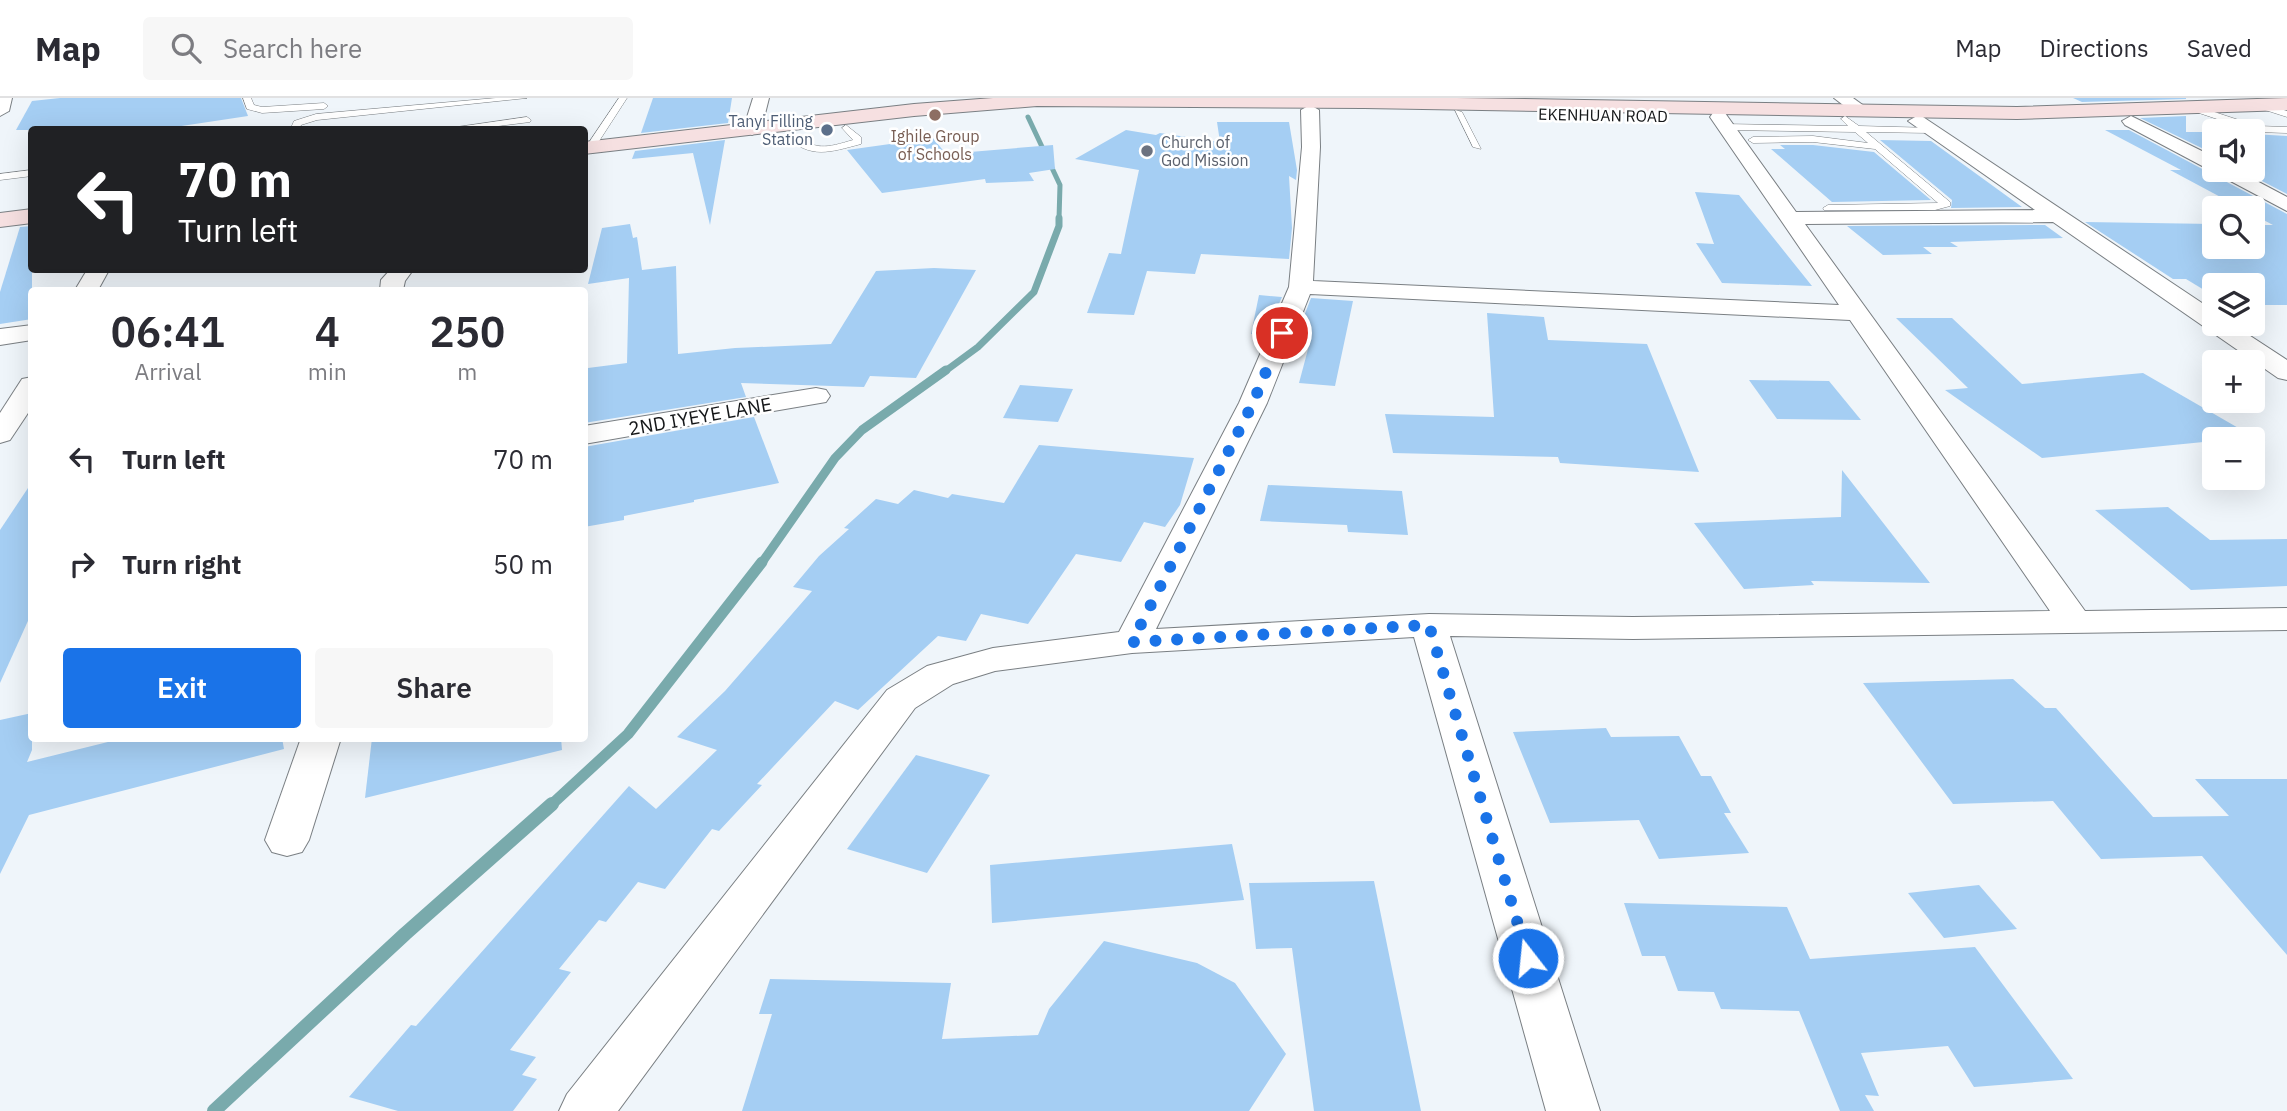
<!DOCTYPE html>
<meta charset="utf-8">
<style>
:root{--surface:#fff;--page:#f7f7f7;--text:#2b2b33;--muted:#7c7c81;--line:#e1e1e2;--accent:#1a73e8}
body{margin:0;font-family:"IBM Plex Sans",sans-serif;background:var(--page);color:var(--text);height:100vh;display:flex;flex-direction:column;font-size:26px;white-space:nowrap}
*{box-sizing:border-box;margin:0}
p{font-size:23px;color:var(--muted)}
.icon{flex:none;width:38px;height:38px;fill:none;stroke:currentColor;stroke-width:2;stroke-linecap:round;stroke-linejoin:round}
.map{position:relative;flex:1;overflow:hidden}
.sheet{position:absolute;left:28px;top:189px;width:560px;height:455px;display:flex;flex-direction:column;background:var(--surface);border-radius:7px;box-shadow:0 7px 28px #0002}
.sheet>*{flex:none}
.hud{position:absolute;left:28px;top:28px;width:560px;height:147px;border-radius:7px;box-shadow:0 7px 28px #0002;background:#202124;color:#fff;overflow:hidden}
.buttons{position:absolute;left:2202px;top:21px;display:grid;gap:14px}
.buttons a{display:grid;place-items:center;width:63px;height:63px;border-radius:7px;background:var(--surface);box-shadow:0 7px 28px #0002;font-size:35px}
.pin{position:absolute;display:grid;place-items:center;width:60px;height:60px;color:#fff;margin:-30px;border:4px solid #fff;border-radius:50%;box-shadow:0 2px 7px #0007}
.me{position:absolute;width:77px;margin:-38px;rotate:344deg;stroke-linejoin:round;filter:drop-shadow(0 0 5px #0008)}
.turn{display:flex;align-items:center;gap:24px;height:147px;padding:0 35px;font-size:32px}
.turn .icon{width:91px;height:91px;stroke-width:2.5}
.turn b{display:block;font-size:49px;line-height:60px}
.eta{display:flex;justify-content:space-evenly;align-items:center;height:119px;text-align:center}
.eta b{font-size:42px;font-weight:600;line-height:49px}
.action{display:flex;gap:14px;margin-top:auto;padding:14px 35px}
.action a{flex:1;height:80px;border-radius:7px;background:var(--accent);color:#fff;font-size:28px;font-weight:600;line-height:80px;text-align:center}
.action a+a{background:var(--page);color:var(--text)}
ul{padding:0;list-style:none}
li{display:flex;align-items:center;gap:21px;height:105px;padding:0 35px}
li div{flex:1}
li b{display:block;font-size:26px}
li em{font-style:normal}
header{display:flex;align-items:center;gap:42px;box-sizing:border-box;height:98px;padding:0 35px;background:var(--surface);border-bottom:2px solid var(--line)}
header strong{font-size:33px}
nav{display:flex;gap:38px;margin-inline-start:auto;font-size:24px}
.search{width:490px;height:63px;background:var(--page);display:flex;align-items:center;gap:18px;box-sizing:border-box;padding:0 24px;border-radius:7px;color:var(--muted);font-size:26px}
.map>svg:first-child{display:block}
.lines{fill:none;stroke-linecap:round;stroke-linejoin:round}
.stream-far4{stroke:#79aaac;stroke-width:5}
.stream-far3{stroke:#79aaac;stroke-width:7}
.stream-far2{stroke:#79aaac;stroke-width:9}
.stream-far1{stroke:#79aaac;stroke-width:11}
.stream{stroke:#79aaac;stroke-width:14}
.building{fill:#a5cef3}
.service-casing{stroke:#7a7f83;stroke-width:1}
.minor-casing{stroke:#7a7f83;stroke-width:2}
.secondary-casing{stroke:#7a7f83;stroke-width:2}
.service{fill:#fff;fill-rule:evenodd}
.minor{fill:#fff;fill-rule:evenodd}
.secondary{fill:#f6e0e1;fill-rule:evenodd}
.route{stroke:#1a73e8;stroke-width:12;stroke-dasharray:0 21.6}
.education-dot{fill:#8d6e63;stroke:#fff;stroke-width:2.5}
.service-dot{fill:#5c6f8a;stroke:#fff;stroke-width:2.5}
.worship-dot{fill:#6b7280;stroke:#fff;stroke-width:2.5}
.labels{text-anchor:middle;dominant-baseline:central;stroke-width:5;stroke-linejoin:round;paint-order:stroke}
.far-street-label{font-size:16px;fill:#151719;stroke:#fff}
.far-service-label{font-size:16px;fill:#4e5e75;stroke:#fff;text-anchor:end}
.far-education-label{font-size:16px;fill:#785e54;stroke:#fff}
.far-worship-label{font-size:16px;fill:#5b616d;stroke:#fff;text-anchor:start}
.street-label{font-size:19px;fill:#151719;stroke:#fff}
</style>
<header>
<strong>Map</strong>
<div class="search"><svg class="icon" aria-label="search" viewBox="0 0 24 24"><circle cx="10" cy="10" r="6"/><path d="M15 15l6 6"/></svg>Search here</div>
<nav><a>Map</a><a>Directions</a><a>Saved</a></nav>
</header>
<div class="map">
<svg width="2287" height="1013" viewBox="0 0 2287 1013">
<rect width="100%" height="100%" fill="#eff5fa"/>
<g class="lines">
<polyline class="stream-far4" points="1028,19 1060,87 1059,121"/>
<polyline class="stream-far3" points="944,274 978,249 1034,194 1059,128 1059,120"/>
<polyline class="stream-far2" points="761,466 835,360 862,332 946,272"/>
<polyline class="stream-far1" points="550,708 628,636 762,464"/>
<polyline class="stream" points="214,1013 405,836 552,706"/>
</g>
<g class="building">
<polygon points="60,0 241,0 248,18 155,32 16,32 32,3"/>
<polygon points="653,0 732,0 728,25 641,35"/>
<polygon points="2073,0 2186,0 2186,1 2082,4"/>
<polygon points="2186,18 2186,34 2214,34 2214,56 2140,20"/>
<polygon points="1217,24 1289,24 1297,72 1296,82 1289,78 1292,130 1289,161 1201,156 1195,176 1147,173 1134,217 1087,215 1109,155 1121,156 1139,72 1075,61 1126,32 1156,37 1160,35 1220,44"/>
<polygon points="2105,32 2129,32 2287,116 2287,207 2252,207 2252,187 2214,187 2214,198 2186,181 2173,181 2085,124 2214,126 2214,149 2252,149 2252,127 2273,127 2252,116 2252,110 2241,110 2170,72 2181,72"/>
<polygon points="2252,36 2287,38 2287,96 2241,72 2252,72"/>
<polygon points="933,40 946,56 1053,47 1055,71 1029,75 1034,83 986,85 985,81 882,95 847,52"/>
<polygon points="725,42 710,127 693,55 632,61 635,53"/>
<polygon points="1880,42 1931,43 2022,109 1951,110 1952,102"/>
<polygon points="1780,47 1813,47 1874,54 1931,102 1832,104 1771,51 1785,51"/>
<polygon points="1695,94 1739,97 1812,188 1722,185 1696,145 1714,146"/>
<polygon points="630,126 633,140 637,139 642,172 676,168 678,256 735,250 831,246 876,173 934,170 976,172 916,280 870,278 864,289 741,285 746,299 584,325 588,270 627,265 629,180 588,186 602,130"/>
<polygon points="2045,127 2063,140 1950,144 1958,149 1923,149 1932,156 1883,157 1847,128"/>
<polygon points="32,128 32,221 0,226 0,194 20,129"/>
<polygon points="1259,197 1282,199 1265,237 1251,236"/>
<polygon points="1311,200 1353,203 1335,288 1299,285 1311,240 1296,239"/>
<polygon points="1487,215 1544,219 1548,242 1647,246 1699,374 1560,365 1558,359 1393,355 1385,316 1494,319"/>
<polygon points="1896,220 1952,220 2022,286 2143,275 2254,339 2042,360 1945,292 1968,290"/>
<polygon points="1749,282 1829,283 1861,322 1777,321"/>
<polygon points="1020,287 1073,291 1058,324 1003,320"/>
<polygon points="754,319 779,385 694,402 694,404 624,418 624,422 584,429 584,349"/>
<polygon points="1039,347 1194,360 1180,407 1165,429 1144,424 1121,464 1076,456 1028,526 981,516 966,543 938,538 858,612 835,603 757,686 762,687 719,733 712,731 665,791 638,784 606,824 599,822 559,871 571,874 510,952 536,959 522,977 537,981 513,1013 398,1013 349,999 411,927 416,928 629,688 656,711 717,652 677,639 725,593 812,493 793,489 819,458 849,431 844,430 876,401 898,406 914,392 948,400 952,396 1004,405"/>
<polygon points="1842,372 1930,485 1811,483 1814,487 1744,491 1694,425 1841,419"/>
<polygon points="32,384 32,514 0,585 0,432"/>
<polygon points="1268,387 1402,393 1408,437 1348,434 1347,427 1260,423"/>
<polygon points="2168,409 2210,442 2287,441 2287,488 2191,492 2095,412"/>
<polygon points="2013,581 2045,610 2056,610 2153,719 2229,718 2195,681 2287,681 2287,857 2202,758 2101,761 2053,703 1953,706 1863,585"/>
<polygon points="32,615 32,652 27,664 124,640 282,640 284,651 29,717 0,776 0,622"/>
<polygon points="1606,630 1611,639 1679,638 1701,678 1711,678 1731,715 1724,715 1749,755 1659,761 1639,722 1550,725 1513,634"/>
<polygon points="372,640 561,640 562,652 365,700"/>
<polygon points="916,657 990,677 927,775 847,751"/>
<polygon points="1232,746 1244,802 992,825 990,767"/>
<polygon points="1374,783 1421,1013 1314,1013 1292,850 1256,851 1249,785"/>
<polygon points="1979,787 2017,831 1944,840 1908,795"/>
<polygon points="1624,805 1787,809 1810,861 1975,849 2073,981 1974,989 1948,948 1861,955 1879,998 1865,997 1874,1013 1840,1013 1799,913 1721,911 1714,894 1678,893 1665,858 1642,858"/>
<polygon points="1104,843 1197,865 1235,885 1286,956 1249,1013 742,1013 772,916 759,916 770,881 951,885 942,941 1038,937 1049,911"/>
</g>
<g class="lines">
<defs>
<g id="service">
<polygon points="243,0 251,0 254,7 262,9 324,5 328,8 324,11 262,15 247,11"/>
<polygon points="496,0 527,0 317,22 301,27 299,32 290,32 294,23 316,16"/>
<polygon points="619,0 627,0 594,51 588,51 586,49"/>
<polygon points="2262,5 2287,13 2287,19 2259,10"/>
<polygon points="2196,8 2257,28 2287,29 2287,35 2256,34 2193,13"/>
<polygon points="1455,12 1462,14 1481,51 1473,49"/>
<polygon points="1845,18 1859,28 1934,30 1934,34 1931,35 1866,34 1950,104 1950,108 1935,112 1824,112 1823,110 1828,107 1938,105 1875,51 1813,44 1753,45 1748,42 1753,39 1813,38 1868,45 1855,34 1723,32 1719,29 1723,26 1848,28 1841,21"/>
<polygon points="527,19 531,22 530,24 467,32 436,32"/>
<path d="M 846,27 L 861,39 L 861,46 C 830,54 810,62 785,37 L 792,35 C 816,53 826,50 853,42 L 842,30 Z"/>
<polygon points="32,72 32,78 0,82 0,76"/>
</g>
<g id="minor">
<polygon points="0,0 12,0 9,13 0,18"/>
<polygon points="753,0 769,0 761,32 752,37 743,32"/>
<polygon points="1834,0 1853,0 1871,13 1868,17 1856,17"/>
<path d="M 1310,7 L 1319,12 L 1320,49 L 1313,183 L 1839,207 L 1710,19 L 1713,15 L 1725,15 L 1796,114 L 2035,112 L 1908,23 L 1917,18 L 1923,19 L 2214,213 L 2214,226 L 2232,226 L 2287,262 L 2287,282 L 2278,280 L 2053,124 L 1805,126 L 2085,513 L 2287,510 L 2287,532 L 1633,541 L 1450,538 L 1600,1013 L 1546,1013 L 1414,539 L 1132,555 L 995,573 L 953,586 L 915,610 L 618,1013 L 559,1013 L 567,996 L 887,592 L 927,568 L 993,550 L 1119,534 L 1239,305 L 1289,189 L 1302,49 L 1301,12 ZM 1310,196 L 1850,222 L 2050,513 L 1633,519 L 1429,516 L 1156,531 L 1267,305 Z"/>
<polygon points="2131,18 2214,59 2214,72 2236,72 2287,99 2287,113 2125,27 2122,23"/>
<polygon points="87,172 109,172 98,192 75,192"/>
<polygon points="390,172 413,172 405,183 403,192 380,192 381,182"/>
<polygon points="32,227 32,242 0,247 0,231"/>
<polygon points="32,279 32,309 10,342 0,345 0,315 22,281"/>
<polygon points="816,290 826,292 830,298 826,304 584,346 584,328"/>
<polygon points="301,640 341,640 309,742 302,754 287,758 272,754 265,742"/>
</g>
<g id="secondary">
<polygon points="993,0 1457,0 2017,9 2287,0 2287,12 2017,21 1364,10 1037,8 914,18 584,56 584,44 914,6"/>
<polygon points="32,111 32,125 0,129 0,115"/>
</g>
</defs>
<use href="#service" class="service-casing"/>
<use href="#minor" class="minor-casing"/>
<use href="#secondary" class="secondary-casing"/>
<use href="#service" class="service"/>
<use href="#minor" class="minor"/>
<use href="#secondary" class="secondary"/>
</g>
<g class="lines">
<polyline class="route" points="1282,235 1253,305 1132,544 1429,527 1528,860"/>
</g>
<circle class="education-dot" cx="935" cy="17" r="7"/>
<circle class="service-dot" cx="827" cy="32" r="7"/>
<circle class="worship-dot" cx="1147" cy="53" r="7"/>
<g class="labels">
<g class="far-street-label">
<text transform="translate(1603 17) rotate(1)">EKENHUAN ROAD</text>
</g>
<g class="far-service-label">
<text x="813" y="23">Tanyi Filling<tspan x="813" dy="18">Station</tspan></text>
</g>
<g class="far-education-label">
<text x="935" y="38">Ighile Group<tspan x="935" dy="18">of Schools</tspan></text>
</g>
<g class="far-worship-label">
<text x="1161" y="44">Church of<tspan x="1161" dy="18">God Mission</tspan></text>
</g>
<g class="street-label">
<text transform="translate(700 318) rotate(-10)">2ND IYEYE LANE</text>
</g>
</g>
</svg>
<div class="buttons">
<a><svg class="icon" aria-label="sound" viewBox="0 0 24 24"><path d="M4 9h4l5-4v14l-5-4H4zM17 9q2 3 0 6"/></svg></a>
<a><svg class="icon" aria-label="search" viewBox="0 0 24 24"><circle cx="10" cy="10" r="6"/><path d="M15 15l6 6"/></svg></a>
<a><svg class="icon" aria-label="layers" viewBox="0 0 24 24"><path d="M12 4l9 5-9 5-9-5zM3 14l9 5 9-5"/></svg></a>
<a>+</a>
<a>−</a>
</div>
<div class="pin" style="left:1282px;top:235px;background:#d93025"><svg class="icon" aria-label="arrive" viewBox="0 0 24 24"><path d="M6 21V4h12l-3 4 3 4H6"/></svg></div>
<svg class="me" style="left:1528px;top:860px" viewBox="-20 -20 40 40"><circle r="17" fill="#1a73e8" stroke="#fff" stroke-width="3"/><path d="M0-11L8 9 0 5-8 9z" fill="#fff"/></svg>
<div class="hud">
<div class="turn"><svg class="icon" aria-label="left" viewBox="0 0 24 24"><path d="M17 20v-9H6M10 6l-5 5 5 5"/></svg><div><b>70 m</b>Turn left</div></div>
</div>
<section class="sheet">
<div class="eta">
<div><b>06:41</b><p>Arrival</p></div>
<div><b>4</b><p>min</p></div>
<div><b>250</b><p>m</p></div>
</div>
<ul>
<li><svg class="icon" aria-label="left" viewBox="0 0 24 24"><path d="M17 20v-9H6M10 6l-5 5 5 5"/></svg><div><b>Turn left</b></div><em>70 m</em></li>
<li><svg class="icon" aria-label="right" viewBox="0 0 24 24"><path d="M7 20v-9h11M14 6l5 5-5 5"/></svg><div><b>Turn right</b></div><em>50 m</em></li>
</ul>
<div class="action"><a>Exit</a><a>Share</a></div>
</section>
</div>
